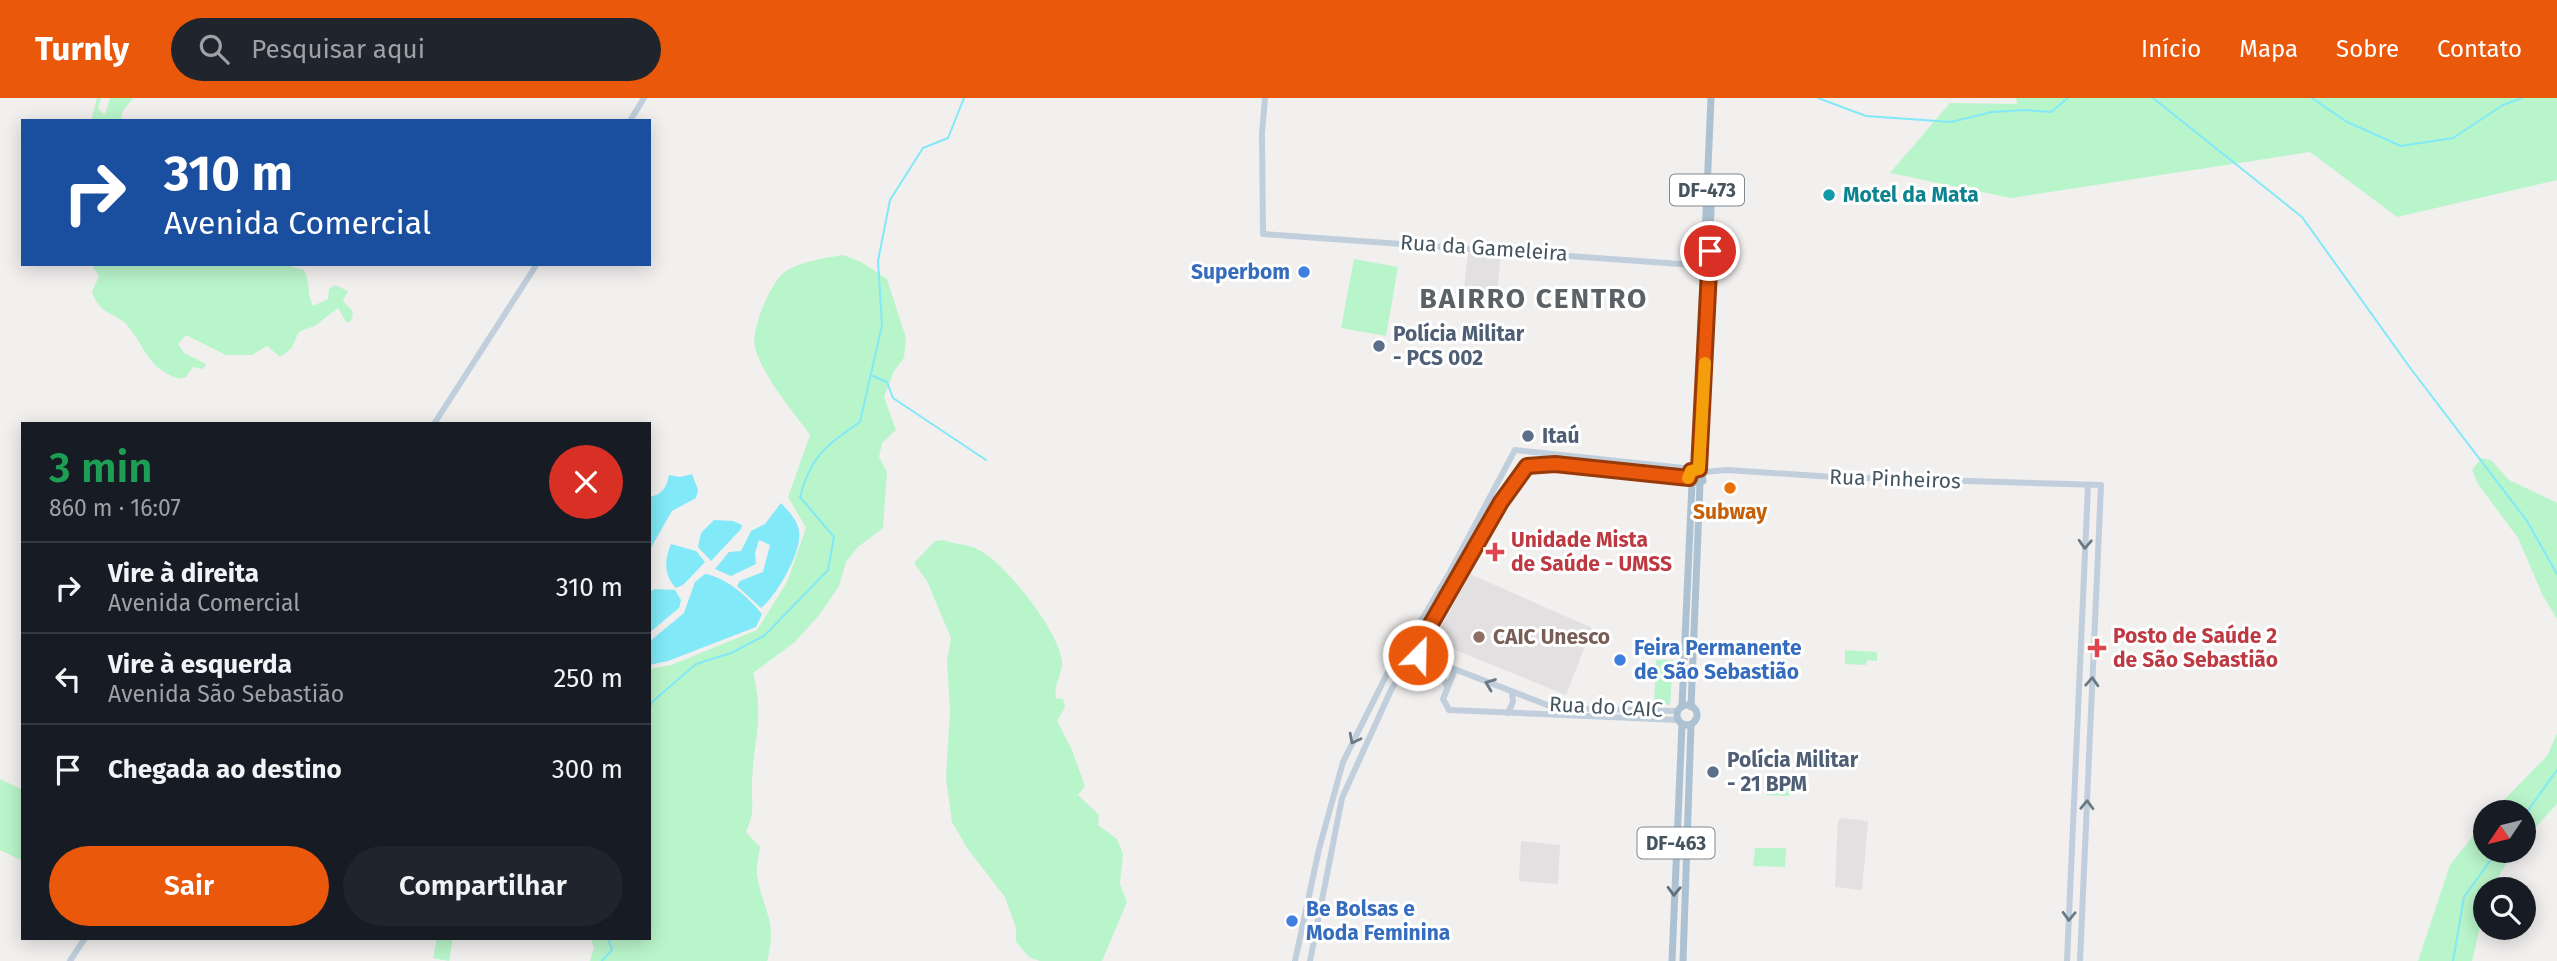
<!DOCTYPE html>
<html lang="pt">
<meta charset="utf-8">
<style>
:root{--surface:#171b24;--page:#20242c;--text:#f1f3f6;--muted:#9ea1a6;--line:#363941;--accent:#ea580c}
body{margin:0;font-family:"Fira Sans",sans-serif;background:var(--page);color:var(--text);height:100vh;display:flex;flex-direction:column;font-size:26px;white-space:nowrap}
*{box-sizing:border-box;margin:0}
p{font-size:23px;color:var(--muted)}
.icon{flex:none;width:38px;height:38px;fill:none;stroke:currentColor;stroke-width:2;stroke-linecap:round;stroke-linejoin:round}
.map{position:relative;flex:1;overflow:hidden}
.side{position:absolute;left:21px;top:324px;width:630px;height:518px;display:flex;flex-direction:column;background:var(--surface);border-radius:0px;box-shadow:0 4px 18px #0003}
.side>*{flex:none}
.guide{position:absolute;left:21px;top:21px;width:630px;height:147px;border-radius:0px;box-shadow:0 4px 18px #0003;background:#1a4fa0;color:#fff;overflow:hidden}
.needle{width:46px;rotate:235deg}
.fabs{position:absolute;left:2473px;top:702px;display:grid;gap:14px}
.fabs a{display:grid;place-items:center;width:63px;height:63px;border-radius:50%;background:var(--surface);box-shadow:0 4px 18px #0003;font-size:35px}
.pin{position:absolute;display:grid;place-items:center;width:60px;height:60px;color:#fff;margin:-30px;border:4px solid #fff;border-radius:50%;box-shadow:0 2px 7px #0007}
.me{position:absolute;width:77px;margin:-38px;rotate:23deg;stroke-linejoin:round;filter:drop-shadow(0 0 5px #0008)}
.turn{display:flex;align-items:center;gap:24px;height:147px;padding:0 28px;font-size:32px}
.turn .icon{width:91px;height:91px;stroke-width:2.5}
.turn b{display:block;font-size:49px;line-height:60px}
.round{display:grid;place-items:center;flex:none;width:74px;height:74px;border-radius:37px;background:var(--page)}
.overview{display:flex;align-items:center;justify-content:space-between;height:119px;padding:0 28px}
h1{font-size:42px;font-weight:600;line-height:52px;color:#1e9e55}
.cta{display:flex;gap:14px;margin-top:auto;padding:14px 28px}
.cta a{flex:1;height:80px;border-radius:42px;background:var(--accent);color:#fff;font-size:28px;font-weight:600;line-height:80px;text-align:center}
.cta a+a{background:var(--page);color:var(--text)}
ul{padding:0;list-style:none}
li{display:flex;align-items:center;gap:21px;height:91px;padding:0 28px;border-top:2px solid var(--line)}
li div{flex:1}
li b{display:block;font-size:26px}
li em{font-style:normal}
header{display:flex;align-items:center;gap:42px;box-sizing:border-box;height:98px;padding:0 35px;background:var(--accent);color:#fff}
header strong{font-size:33px}
nav{display:flex;gap:38px;margin-inline-start:auto;font-size:24px}
.search{width:490px;height:63px;background:var(--page);display:flex;align-items:center;gap:18px;box-sizing:border-box;padding:0 24px;border-radius:38px;color:var(--muted);font-size:26px}
.map>svg:first-child{display:block}
.education{fill:#e3e0e1}
.green{fill:#b9f5ca}
.water{fill:#81e9f7}
.lines{fill:none;stroke-linecap:round;stroke-linejoin:round}
.stream{stroke:#81e9f7;stroke-width:2}
.secondary{stroke:#c0cfdb;stroke-width:6}
.primary{stroke:#acc2d2;stroke-width:7}
.oneway{stroke:#6a7a84}
.oneway2{stroke:#5f707c}
.route-casing{stroke:#983908;stroke-width:18}
.route{stroke:#ea580c;stroke-width:12}
.slow{stroke:#f59e0b;stroke-width:12}
.culture-dot{fill:#0f9aa8;stroke:#fff;stroke-width:2.5}
.shop-dot{fill:#3f7fe0;stroke:#fff;stroke-width:2.5}
.service-dot{fill:#5c6f8a;stroke:#fff;stroke-width:2.5}
.food-dot{fill:#e8710a;stroke:#fff;stroke-width:2.5}
.health-dot{fill:#e0444e;stroke:#fff;stroke-width:2.5}
.education-dot{fill:#8d6e63;stroke:#fff;stroke-width:2.5}
.labels{text-anchor:middle;dominant-baseline:central;stroke-width:6;stroke-linejoin:round;paint-order:stroke}
.shield{fill:#fff;stroke:#7d888f;stroke-width:2}
.shield-label{font-size:19px;font-weight:bold;fill:#45555f}
.culture-label{font-size:21px;font-weight:bold;fill:#0d838f;stroke:#fff;text-anchor:start}
.street-label{font-size:21px;fill:#45555f;stroke:#fff}
.shop-label{font-size:21px;font-weight:bold;fill:#366cbe;stroke:#fff;text-anchor:start}
.service-label{font-size:21px;font-weight:bold;fill:#4e5e75;stroke:#fff;text-anchor:start}
.food-label{font-size:21px;font-weight:bold;fill:#c56008;stroke:#fff}
.health-label{font-size:21px;font-weight:bold;fill:#be3a42;stroke:#fff;text-anchor:start}
.education-label{font-size:21px;font-weight:bold;fill:#785e54;stroke:#fff;text-anchor:start}
.district-label{font-size:28px;font-weight:bold;letter-spacing:2px;fill:#5b6165;stroke:#fff}
</style>
<header>
<strong>Turnly</strong>
<div class="search"><svg class="icon" aria-label="search" viewBox="0 0 24 24"><circle cx="10" cy="10" r="6"/><path d="M15 15l6 6"/></svg>Pesquisar aqui</div>
<nav><a>Início</a><a>Mapa</a><a>Sobre</a><a>Contato</a></nav>
</header>
<div class="map">
<svg width="2557" height="863" viewBox="0 0 2557 863">
<rect width="100%" height="100%" fill="#f2efef"/>
<g class="education">
<polygon points="1468,155 1501,156 1497,194 1464,190"/>
<polygon points="1470,476 1592,530 1566,597 1433,543"/>
<polygon points="1841,720 1868,723 1862,792 1835,789 1838,723"/>
<polygon points="1521,743 1560,747 1558,786 1519,783"/>
</g>
<g class="green">
<polygon points="97,0 101,0 98,11 105,17 110,0 133,0 122,14 121,23 91,23"/>
<polygon points="2016,0 2557,0 2557,82 2397,119 2310,54 2011,100 1890,75 1950,5 2017,6"/>
<path d="M 843,157 L 861,164 L 887,181 L 906,240 L 904,260 L 894,273 L 884,299 L 896,332 L 882,345 L 879,359 L 887,374 L 883,430 L 858,449 L 846,464 L 839,488 L 820,516 L 795,544 L 753,575 C 765,620 753,643 752,686 C 751,709 756,710 746,734 L 760,749 C 759,758 756,769 757,777 C 763,814 778,822 767,863 L 590,863 L 594,850 L 591,840 L 649,840 L 649,571 L 671,567 L 757,532 L 787,484 L 806,430 L 788,399 L 810,337 C 791,311 765,282 755,250 C 750,233 771,182 786,173 C 802,163 825,160 843,157 Z"/>
<polygon points="1354,161 1398,169 1386,238 1341,230"/>
<path d="M 91,166 L 283,166 L 304,172 C 311,184 306,194 313,208 L 328,201 L 329,191 L 335,187 L 348,193 L 343,203 C 349,211 357,212 350,224 L 346,224 L 338,210 L 316,227 L 299,234 L 291,251 L 280,259 L 267,248 L 252,257 L 226,257 L 186,237 L 178,246 L 184,255 L 206,266 L 203,271 L 193,269 L 186,279 L 179,281 C 146,269 147,251 127,227 C 117,215 100,218 92,194 L 99,178 Z"/>
<polygon points="2481,360 2491,362 2509,382 2557,405 2557,521 2543,498 2518,440 2478,386 2472,372"/>
<path d="M 943,442 C 953,446 965,446 975,450 C 1003,461 1059,533 1062,563 C 1063,576 1053,587 1056,600 L 1063,601 L 1065,609 L 1057,623 L 1072,652 L 1085,688 L 1078,697 L 1099,717 L 1098,727 L 1117,741 L 1123,756 L 1120,786 L 1127,804 L 1102,863 L 1040,863 L 1029,859 L 1016,844 L 1016,830 L 1005,799 L 967,750 L 952,724 L 946,680 L 950,612 L 947,563 L 951,540 L 927,483 L 914,465 L 935,443 Z"/>
<polygon points="1845,552 1877,554 1877,563 1867,562 1866,567 1845,566"/>
<polygon points="1656,562 1673,562 1670,607 1654,606"/>
<polygon points="2557,635 2557,706 2524,742 2524,714 2492,714 2547,658"/>
<polygon points="0,681 23,692 23,763 0,752"/>
<polygon points="1767,683 1790,685 1789,698 1766,697"/>
<polygon points="2485,723 2485,752 2514,753 2491,791 2485,791 2485,808 2472,863 2418,863 2450,767"/>
<polygon points="1755,750 1786,750 1785,769 1753,768"/>
<polygon points="437,840 453,840 449,863 433,860"/>
</g>
<g class="water">
<path d="M 692,376 L 698,392 L 696,400 L 672,413 L 649,453 L 649,399 C 662,397 667,389 669,377 L 680,379 Z"/>
<path d="M 781,405 C 789,414 797,421 799,433 C 803,452 776,499 761,510 L 737,488 L 740,483 L 763,474 L 770,447 L 759,442 L 755,455 L 756,466 L 731,478 L 715,471 L 729,454 L 741,453 L 751,433 L 765,426 Z"/>
<polygon points="714,422 733,423 742,427 741,431 711,463 698,449 701,435"/>
<path d="M 671,446 L 696,453 L 705,464 L 683,487 L 676,490 C 664,478 664,462 671,446 Z"/>
<path d="M 705,476 C 726,479 749,500 762,516 L 756,529 L 668,563 L 649,567 L 649,544 L 684,515 L 695,484 Z"/>
<polygon points="655,491 675,492 681,502 679,510 649,535 649,494"/>
</g>
<g class="lines">
<g class="stream">
<polyline points="1818,0 1866,18 1951,24 1992,14 2025,12 2051,14 2068,0"/>
<polyline points="2153,0 2302,119 2411,271 2527,423 2557,476"/>
<polyline points="2312,0 2347,24 2401,48 2453,40 2503,7 2522,0"/>
<polyline points="873,278 887,284 893,300 986,362"/>
<path d="M 649,612 L 652,604 L 696,566 L 731,555 L 764,538 L 828,472 L 834,439 L 800,399 C 811,357 826,348 860,324 L 882,227 L 878,163 L 890,102 L 923,50 L 948,40 L 964,0"/>
<polyline points="2524,718 2557,672"/>
<polyline points="602,863 612,852 608,840"/>
<polyline points="2453,863 2464,799 2498,752"/>
</g>
<g class="secondary">
<polyline points="1265,0 1262,35 1263,136 1708,168"/>
<polyline points="630,23 644,0"/>
<polyline points="434,326 537,166"/>
<polyline points="1703,374 1727,372 1833,379 2101,387 2080,863"/>
<polyline points="1406,548 1450,474 1515,352 1693,371"/>
<polyline points="1416,552 1522,372 1531,366 1555,366 1689,380"/>
<polyline points="1418,557 1555,610 1678,613"/>
<polyline points="1455,572 1443,601 1449,612 1678,622"/>
<polyline points="1508,615 1513,604 1512,594"/>
<polyline points="70,863 85,840"/>
<polyline points="1295,863 1319,751 1343,664 1399,552 1410,547 1418,557"/>
<polyline points="1310,863 1342,700 1391,592 1402,574 1415,565 1441,575 1447,588"/>
<polyline points="2067,863 2088,387"/>
</g>
<g class="primary">
<polyline points="1704,272 1712,89"/>
<polyline points="1695,371 1711,0"/>
<circle cx="1687" cy="617" r="10"/>
<polyline points="1682,608 1692,385 1689,378 1693,371 1701,372 1703,383 1692,385"/>
<polyline points="1691,609 1700,385"/>
<polyline points="1672,863 1682,626"/>
<polyline points="1683,863 1691,627"/>
</g>
</g>
<defs><path id="oneway-chevron" d="M-2-3.5L2.5 0L-2 3.5" fill="none" stroke-width="1.6" stroke-linecap="round" stroke-linejoin="round" transform="scale(1.75)"/></defs>
<g class="oneway">
<use href="#oneway-chevron" transform="translate(2085 446) rotate(93)"/>
<use href="#oneway-chevron" transform="translate(2092 584) rotate(-87)"/>
<use href="#oneway-chevron" transform="translate(1490 586) rotate(-159)"/>
<use href="#oneway-chevron" transform="translate(1354 641) rotate(117)"/>
<use href="#oneway-chevron" transform="translate(2087 707) rotate(-88)"/>
<use href="#oneway-chevron" transform="translate(2069 818) rotate(92)"/>
</g>
<use class="oneway2" href="#oneway-chevron" transform="translate(1674 793) rotate(92)"/>
<g class="lines">
<defs>
<polyline id="route" points="1418,557 1416,552 1501,404 1527,368 1555,366 1689,380 1691,373 1699,371 1710,153"/>
</defs>
<use href="#route" class="route-casing"/>
<use href="#route" class="route"/>
<polyline class="slow" points="1688,380 1691,373 1699,371 1705,265"/>
</g>
<circle class="culture-dot" cx="1829" cy="97" r="7"/>
<g class="shop-dot">
<circle cx="1304" cy="174" r="7"/>
<circle cx="1620" cy="562" r="7"/>
<circle cx="1292" cy="823" r="7"/>
</g>
<g class="service-dot">
<circle cx="1379" cy="248" r="7"/>
<circle cx="1528" cy="338" r="7"/>
<circle cx="1713" cy="674" r="7"/>
</g>
<circle class="food-dot" cx="1730" cy="390" r="7"/>
<g class="health-dot">
<path d="M1491.5 443.5h7v7h7v7h-7v7h-7v-7h-7v-7h7z"/>
<path d="M2093.5 539.5h7v7h7v7h-7v7h-7v-7h-7v-7h7z"/>
</g>
<circle class="education-dot" cx="1479" cy="539" r="7"/>
<g class="labels">
<g class="shield">
<rect x="1670" y="76.5" width="74" height="31" rx="5"/>
<rect x="1637.5" y="729.5" width="77" height="31" rx="5"/>
</g>
<g class="shield-label">
<text x="1707" y="92">DF-473</text>
<text x="1676" y="745">DF-463</text>
</g>
<g class="culture-label">
<text x="1843" y="97">Motel da Mata</text>
</g>
<g class="street-label">
<text transform="translate(1484 150) rotate(4)">Rua da Gameleira</text>
<text transform="translate(1895 381) rotate(2)">Rua Pinheiros</text>
<text transform="translate(1606 609) rotate(3)">Rua do CAIC</text>
</g>
<g class="shop-label">
<text x="1290" y="174" text-anchor="end">Superbom</text>
<text x="1634" y="550">Feira Permanente<tspan x="1634" dy="24">de São Sebastião</tspan></text>
<text x="1306" y="811">Be Bolsas e<tspan x="1306" dy="24">Moda Feminina</tspan></text>
</g>
<g class="service-label">
<text x="1393" y="236">Polícia Militar<tspan x="1393" dy="24">- PCS 002</tspan></text>
<text x="1542" y="338">Itaú</text>
<text x="1727" y="662">Polícia Militar<tspan x="1727" dy="24">- 21 BPM</tspan></text>
</g>
<g class="food-label">
<text x="1730" y="414">Subway</text>
</g>
<g class="health-label">
<text x="1511" y="442">Unidade Mista<tspan x="1511" dy="24">de Saúde - UMSS</tspan></text>
<text x="2113" y="538">Posto de Saúde 2<tspan x="2113" dy="24">de São Sebastião</tspan></text>
</g>
<g class="education-label">
<text x="1493" y="539">CAIC Unesco</text>
</g>
<g class="district-label">
<text x="1534" y="200">BAIRRO CENTRO</text>
</g>
</g>
</svg>
<div class="fabs">
<a><svg class="needle" viewBox="-14 -14 28 28"><path d="M0-13l5 13h-10z" fill="#e53935"/><path d="M0 13l5-13h-10z" fill="#9ea1a6"/></svg></a>
<a><svg class="icon" aria-label="search" viewBox="0 0 24 24"><circle cx="10" cy="10" r="6"/><path d="M15 15l6 6"/></svg></a>
</div>
<div class="pin" style="left:1710px;top:153px;background:#d93025"><svg class="icon" aria-label="arrive" viewBox="0 0 24 24"><path d="M6 21V4h12l-3 4 3 4H6"/></svg></div>
<svg class="me" style="left:1418px;top:557px" viewBox="-20 -20 40 40"><circle r="17" fill="#ea580c" stroke="#fff" stroke-width="3"/><path d="M0-11L8 9 0 5-8 9z" fill="#fff"/></svg>
<div class="guide">
<div class="turn"><svg class="icon" aria-label="right" viewBox="0 0 24 24"><path d="M7 20v-9h11M14 6l5 5-5 5"/></svg><div><b>310 m</b>Avenida Comercial</div></div>
</div>
<section class="side">
<div class="overview"><div><h1>3 min</h1><p>860 m · 16:07</p></div><a class="round" style="background:#d93025;color:#fff"><svg class="icon" aria-label="close" viewBox="0 0 24 24"><path d="M6 6l12 12M18 6L6 18"/></svg></a></div>
<ul>
<li><svg class="icon" aria-label="right" viewBox="0 0 24 24"><path d="M7 20v-9h11M14 6l5 5-5 5"/></svg><div><b>Vire à direita</b><p>Avenida Comercial</p></div><em>310 m</em></li>
<li><svg class="icon" aria-label="left" viewBox="0 0 24 24"><path d="M17 20v-9H6M10 6l-5 5 5 5"/></svg><div><b>Vire à esquerda</b><p>Avenida São Sebastião</p></div><em>250 m</em></li>
<li><svg class="icon" aria-label="arrive" viewBox="0 0 24 24"><path d="M6 21V4h12l-3 4 3 4H6"/></svg><div><b>Chegada ao destino</b></div><em>300 m</em></li>
</ul>
<div class="cta"><a>Sair</a><a>Compartilhar</a></div>
</section>
</div>
